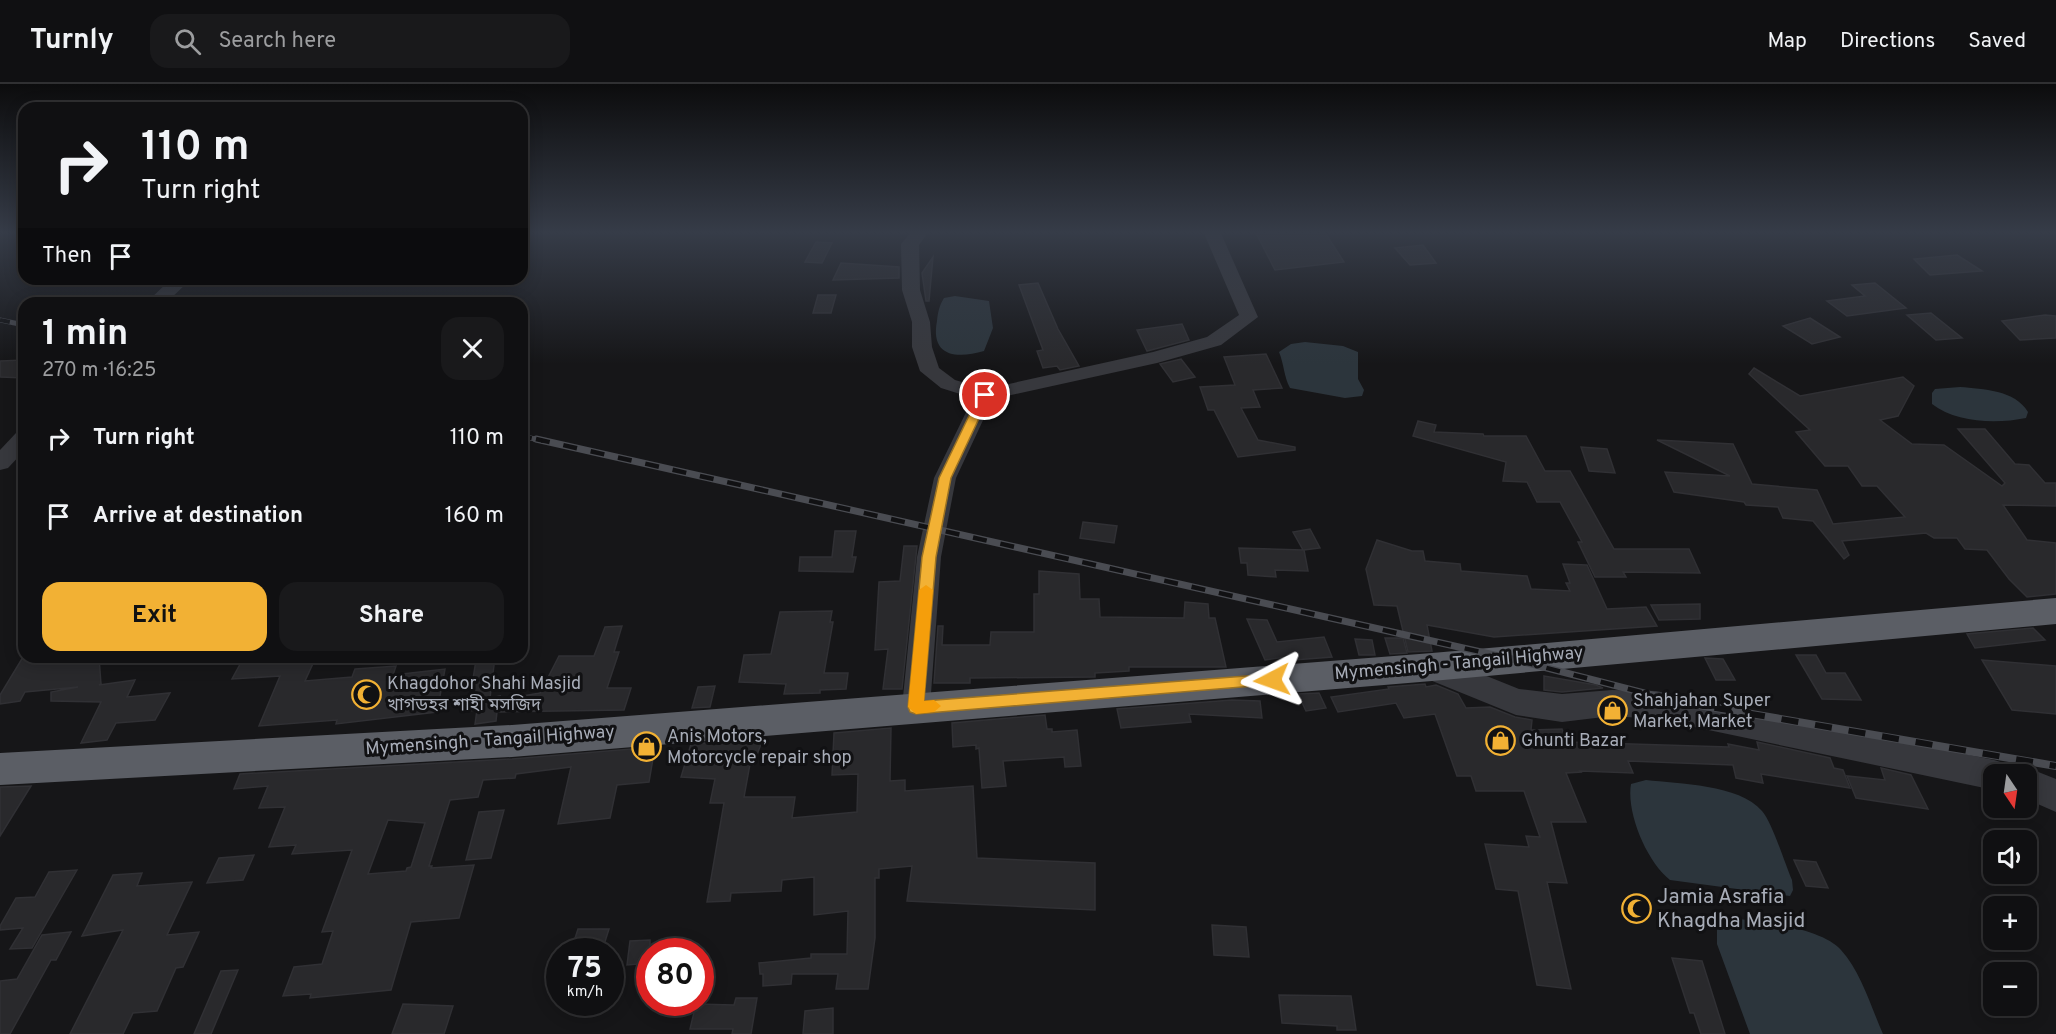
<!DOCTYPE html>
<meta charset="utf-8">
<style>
:root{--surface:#101012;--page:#19191b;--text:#f1f3f6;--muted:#9c9d9f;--line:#303032;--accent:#f2b134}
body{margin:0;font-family:Overpass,"Noto Sans Bengali",sans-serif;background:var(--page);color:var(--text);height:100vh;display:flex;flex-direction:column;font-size:22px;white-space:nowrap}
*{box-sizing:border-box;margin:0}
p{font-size:20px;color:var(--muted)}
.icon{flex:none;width:33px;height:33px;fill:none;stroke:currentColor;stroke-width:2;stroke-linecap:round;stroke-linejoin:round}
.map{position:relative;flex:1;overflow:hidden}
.details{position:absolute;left:18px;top:213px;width:510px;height:366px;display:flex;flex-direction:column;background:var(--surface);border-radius:18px;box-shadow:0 3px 15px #0003,0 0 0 2px var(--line)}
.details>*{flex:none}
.top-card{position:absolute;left:18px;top:18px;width:510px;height:183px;border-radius:18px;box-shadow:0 3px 15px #0003,0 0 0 2px var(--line);background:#101012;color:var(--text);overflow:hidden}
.needle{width:39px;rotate:167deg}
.buttons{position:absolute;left:1983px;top:680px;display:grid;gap:12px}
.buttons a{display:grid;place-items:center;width:54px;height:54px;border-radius:12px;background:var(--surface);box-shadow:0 3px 15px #0003,0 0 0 2px var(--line);font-size:30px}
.speed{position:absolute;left:546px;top:854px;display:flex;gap:12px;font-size:30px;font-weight:700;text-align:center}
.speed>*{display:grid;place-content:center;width:78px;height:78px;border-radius:50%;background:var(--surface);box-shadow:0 3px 15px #0003,0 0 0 2px var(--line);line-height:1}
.speed small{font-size:15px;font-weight:400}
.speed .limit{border:9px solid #d22;background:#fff;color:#111}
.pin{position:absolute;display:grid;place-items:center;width:51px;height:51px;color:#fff;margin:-26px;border:3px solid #fff;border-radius:50%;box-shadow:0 2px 6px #0007}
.me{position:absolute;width:66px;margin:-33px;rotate:266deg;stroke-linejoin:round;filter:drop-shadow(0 0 4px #0008)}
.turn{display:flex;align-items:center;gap:21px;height:126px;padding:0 24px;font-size:27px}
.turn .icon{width:78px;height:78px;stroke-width:2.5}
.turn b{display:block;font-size:42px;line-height:51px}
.then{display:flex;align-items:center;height:57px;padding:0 24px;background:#0003;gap:12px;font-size:22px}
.round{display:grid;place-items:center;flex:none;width:63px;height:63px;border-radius:18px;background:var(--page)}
.headline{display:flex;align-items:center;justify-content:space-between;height:102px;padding:0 24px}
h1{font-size:36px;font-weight:700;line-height:45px}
.action{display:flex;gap:12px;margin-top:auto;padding:12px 24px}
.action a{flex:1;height:69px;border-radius:18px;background:var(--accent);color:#111;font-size:24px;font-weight:700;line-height:69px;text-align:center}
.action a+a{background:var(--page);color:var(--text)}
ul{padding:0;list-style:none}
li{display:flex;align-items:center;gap:18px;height:78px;padding:0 24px}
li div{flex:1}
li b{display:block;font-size:22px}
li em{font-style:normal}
header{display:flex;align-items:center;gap:36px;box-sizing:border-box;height:84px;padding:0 30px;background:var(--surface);border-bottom:2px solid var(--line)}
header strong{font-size:28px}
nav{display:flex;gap:33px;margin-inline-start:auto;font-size:21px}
.search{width:420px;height:54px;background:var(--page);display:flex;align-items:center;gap:15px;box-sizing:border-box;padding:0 21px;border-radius:18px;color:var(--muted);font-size:22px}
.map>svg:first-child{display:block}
.water{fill:#2c353c}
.building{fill:#29292c;stroke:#303034;stroke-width:1.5;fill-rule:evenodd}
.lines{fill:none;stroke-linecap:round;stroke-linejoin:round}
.minor{fill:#37383d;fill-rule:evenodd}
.tertiary{fill:#37383d;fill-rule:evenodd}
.trunk{fill:#5b5e65;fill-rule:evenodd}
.rail-far2-casing{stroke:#4a4c52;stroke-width:5}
.rail-far1-casing{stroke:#4a4c52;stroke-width:7}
.rail-casing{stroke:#4a4c52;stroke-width:8}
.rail-far2{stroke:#111113;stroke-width:4;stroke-dasharray:10;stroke-linecap:butt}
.rail-far1{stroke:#111113;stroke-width:4.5;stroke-dasharray:14;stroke-linecap:butt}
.rail{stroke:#111113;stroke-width:6;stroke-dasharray:17;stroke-linecap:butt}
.route{fill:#f2b134;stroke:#9d7322;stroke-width:1.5}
.slow{fill:#f59e0b}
.labels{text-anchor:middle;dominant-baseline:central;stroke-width:6;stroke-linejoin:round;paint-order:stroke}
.street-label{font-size:18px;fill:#a8adb8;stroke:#111113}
.poi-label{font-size:18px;fill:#a8adb8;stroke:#111113;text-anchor:start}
.near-poi-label{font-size:21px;fill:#a8adb8;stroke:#111113;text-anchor:start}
</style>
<header>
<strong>Turnly</strong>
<div class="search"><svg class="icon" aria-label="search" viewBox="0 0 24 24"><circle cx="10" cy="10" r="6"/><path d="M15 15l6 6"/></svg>Search here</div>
<nav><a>Map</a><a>Directions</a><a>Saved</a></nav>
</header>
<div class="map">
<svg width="2056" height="950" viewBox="0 0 2056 950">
<rect width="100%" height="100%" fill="#161618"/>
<g class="water">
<path d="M 955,212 L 989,217 L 993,244 L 984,267 C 957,275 930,273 937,237 C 938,228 939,222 944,214 Z"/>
<path d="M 1305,258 L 1343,262 L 1358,268 L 1358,295 L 1364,306 L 1362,312 L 1345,314 L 1290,304 C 1284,293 1284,280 1279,268 L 1291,260 Z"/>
<path d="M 1960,303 C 1983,305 2015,306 2028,328 L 2026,334 C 1997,340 1956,339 1932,320 L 1932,309 L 1935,305 Z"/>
<path d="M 1646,696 C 1679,700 1739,700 1762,727 C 1772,738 1785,780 1792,796 L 1793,806 L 1790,812 L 1670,796 C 1647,778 1626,729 1631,700 Z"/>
<path d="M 1739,835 C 1766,838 1823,845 1841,866 C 1861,888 1871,923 1883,950 L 1750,950 L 1717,860 L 1717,840 Z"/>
</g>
<g class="building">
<polygon points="1255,147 1324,147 1344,178 1275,186"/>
<polygon points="816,158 832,159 822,179 805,178"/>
<polygon points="1423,161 1436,179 1410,181 1395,164"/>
<polygon points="1957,171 1982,187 1930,191 1914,175"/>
<polygon points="933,173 929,217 926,217 922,189"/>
<polygon points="841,179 899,183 899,194 833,196"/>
<polygon points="1038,199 1058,245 1079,282 1060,286 1057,282 1043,284 1037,267 1043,266 1019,201"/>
<polygon points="1875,199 1906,224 1847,232 1827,217 1865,212 1852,201"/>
<polygon points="818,211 836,211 831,229 813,229"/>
<polygon points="1931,229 1962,254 1936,256 1907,231"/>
<polygon points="2045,231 2056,232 2056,254 2020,256 2002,237"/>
<polygon points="1810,234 1840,253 1812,260 1783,242"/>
<polygon points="1182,240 1189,256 1147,267 1137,246"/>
<polygon points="1266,270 1282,304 1253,306 1260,323 1241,324 1258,356 1295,363 1295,366 1238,373 1214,326 1208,326 1200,303 1235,301 1224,273"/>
<polygon points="1181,275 1195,293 1173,298 1160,280"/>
<polygon points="24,276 24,294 0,293 0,277"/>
<polygon points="1754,284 1800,312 1903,293 1914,302 1898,332 1880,336 1912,360 1944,361 2002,402 2005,399 1958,345 1985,345 2015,380 2029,381 2045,399 2056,399 2056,422 2003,421 2027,456 2056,459 2056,510 2027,513 2009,495 1987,466 1965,465 1957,454 1934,454 1926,449 1842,457 1849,471 1844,475 1813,437 1783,434 1778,423 1746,421 1744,418 1674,408 1665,388 1730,392 1657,356 1733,360 1752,400 1817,406 1833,440 1905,433 1877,402 1862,402 1848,382 1825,382 1796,348 1810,346 1749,290"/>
<polygon points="1418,337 1436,341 1434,348 1483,350 1484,352 1526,352 1545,387 1570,387 1614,465 1689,465 1700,489 1623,488 1626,493 1595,493 1578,458 1582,458 1560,418 1537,418 1527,398 1503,397 1506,378 1413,352"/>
<polygon points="1581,363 1607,365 1615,389 1589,387"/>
<polygon points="1083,438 1117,442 1114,459 1080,454"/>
<polygon points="1310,445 1320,464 1304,466 1308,487 1275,486 1276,493 1248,491 1247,479 1241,479 1239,464 1303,466 1293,448"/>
<polygon points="835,447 856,447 852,473 856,473 853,488 799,487 800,473 832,473"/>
<polygon points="1377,456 1412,467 1423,467 1425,477 1460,480 1461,487 1527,492 1531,505 1570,507 1566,499 1570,499 1563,480 1587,481 1607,525 1646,523 1657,542 1494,553 1427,541 1432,567 1408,568 1397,522 1374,521 1366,485"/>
<polygon points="904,462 917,462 902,605 883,605 888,565 875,566 879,498 900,497"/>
<polygon points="1039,487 1079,490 1080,515 1099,515 1100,533 1184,534 1185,518 1208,520 1209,534 1215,534 1226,583 1129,583 1129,587 1095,589 1095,593 970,594 970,599 934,599 938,542 943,542 942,561 990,561 991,548 1034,548 1034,510 1039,510"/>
<polygon points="1700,520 1700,535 1659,536 1651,521"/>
<polygon points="832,527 830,538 833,538 824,589 848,589 846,605 820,606 820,609 784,610 786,600 739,598 744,571 771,570 780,528"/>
<polygon points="1247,535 1267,536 1277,558 1324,553 1332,573 1294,576 1292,572 1265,576"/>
<polygon points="622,542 614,568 619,568 607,604 631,604 624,626 497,628 496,637 475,640 477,626 468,627 476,576 495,573 490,614 500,612 499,616 540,609 559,572 594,572 605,543"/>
<polygon points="2033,544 2045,556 1975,564 1967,550"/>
<polygon points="1385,554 1403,554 1407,569 1390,570"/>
<polygon points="1355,555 1372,556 1375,571 1359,571"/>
<polygon points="1796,571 1816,571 1826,589 1845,589 1861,616 1822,615"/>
<polygon points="23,573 99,573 101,600 99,601 135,596 127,613 170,609 155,636 116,639 107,656 81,659 101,618 51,617 51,608 78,603 25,608 20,617 0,620 0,611"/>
<polygon points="244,573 284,573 282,576 316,573 305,597 352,593 355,585 396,582 393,591 445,585 437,628 336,640 337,636 259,642 280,592 232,595"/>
<polygon points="1705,574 1723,575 1735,596 1716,596"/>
<polygon points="1982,576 2056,582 2056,630 2012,626"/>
<polygon points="1544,592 1596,601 1603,604 1562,608 1544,606"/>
<polygon points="1425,600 1426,603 1436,601 1458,610 1466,624 1490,623 1515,633 1532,636 1531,646 1562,645 1567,658 1729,663 1728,660 1759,666 1757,658 1830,674 1834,684 1843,686 1850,704 1761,690 1763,699 1736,694 1733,681 1628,677 1633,689 1580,687 1581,688 1566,689 1586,738 1551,738 1567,799 1547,798 1571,905 1537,901 1518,807 1496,805 1485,760 1529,763 1526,752 1540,753 1524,707 1476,707 1471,692 1457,692 1435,630 1404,634 1396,619 1338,628 1331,613 1389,605 1388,603"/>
<polygon points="715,602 710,623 692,624 698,603"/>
<polygon points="1319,609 1326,624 1306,627 1298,610"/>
<polygon points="1232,616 1260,617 1262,634 1189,630 1191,638 1121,644 1117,625"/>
<polygon points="1045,631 1047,645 1052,645 1052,648 1077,646 1081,682 1065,683 1064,673 1003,677 1006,702 982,704 979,664 976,665 976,661 953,663 952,639"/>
<polygon points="891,644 890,697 905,696 905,707 973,702 977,774 1095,779 1095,826 907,817 912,782 879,785 879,794 875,794 875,854 868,905 836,905 838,890 792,890 791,900 763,902 763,890 760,890 759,879 811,874 811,870 847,870 848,827 814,831 814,793 782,796 781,807 731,809 730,817 707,818 724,719 710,719 715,695 681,693 691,660 763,655 753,681 750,680 744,713 795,713 792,734 857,728 858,690 832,691 834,649"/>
<path d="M 655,663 L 649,698 L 617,701 L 610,734 L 558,740 L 571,683 L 516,690 L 515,694 L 483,696 L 478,713 L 450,716 L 429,782 L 432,782 L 431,784 L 474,781 L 459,834 L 411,838 L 391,906 L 310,914 L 311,910 L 283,912 L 294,883 L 322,880 L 333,847 L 322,848 L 352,766 L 292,770 L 296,761 L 269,763 L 285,723 L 259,724 L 268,702 L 234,705 L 240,690 L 512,675 ZM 388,736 L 425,739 L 411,783 L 407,784 L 406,787 L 368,790 Z"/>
<polygon points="1881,684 1911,691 1928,725 1856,714 1847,692 1885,696"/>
<polygon points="31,702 0,752 0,703"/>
<polygon points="504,726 491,774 466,776 479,728"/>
<polygon points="254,771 243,796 207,799 219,774"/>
<polygon points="1794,776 1816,778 1828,804 1806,802"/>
<polygon points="77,786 32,864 10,865 23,844 0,846 0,842 16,814 35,813 49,788"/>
<polygon points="142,789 137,802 192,798 167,851 199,848 183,883 176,884 157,927 133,929 123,950 70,950 123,846 82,852 113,791"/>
<polygon points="1212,841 1246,843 1249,873 1214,871"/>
<polygon points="578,845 609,845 602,867 571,867"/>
<polygon points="71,848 56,876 51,876 10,950 0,950 0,897 17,895 42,851"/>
<polygon points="650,856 650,879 627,881 630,857"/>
<polygon points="1672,874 1702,877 1725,950 1701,950 1694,929 1690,929"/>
<polygon points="238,886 211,950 194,950 221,887"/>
<polygon points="1279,911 1351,912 1356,946 1337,946 1337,942 1282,939"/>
<polygon points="736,914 757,914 751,950 732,950 733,945 690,945 696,920 734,921"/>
<polygon points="403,920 453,922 444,950 392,950"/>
<polygon points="833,924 833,950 803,950 805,927"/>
</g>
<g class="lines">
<g class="minor">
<polygon points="912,147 929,147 919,161 920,206 930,238 932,263 939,284 955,296 986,305 1153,268 1207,253 1239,231 1203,147 1220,147 1258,233 1221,261 1157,279 993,315 956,394 941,473 930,623 926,631 916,634 906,631 902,623 917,473 934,394 973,314 941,304 920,287 912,263 912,238 902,206 901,160"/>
<polygon points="171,195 191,195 166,219 146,219"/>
<polygon points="24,347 24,367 8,384 0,386 0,366 16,349"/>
</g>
<g class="tertiary">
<polygon points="1432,570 1519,605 1562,610 1612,606 1656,607 1994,676 2007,680 2011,690 1994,690 1994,706 1656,635 1612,632 1562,638 1516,631 1420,592 1416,583 1420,574"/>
<polygon points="2026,683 2056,695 2056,728 2026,715 2026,690 2012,690"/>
</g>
<polygon class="trunk" points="2056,514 2056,540 1432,597 512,673 0,701 0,669 512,641 1432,569"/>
<defs>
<g id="rail-far2">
<polyline points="0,236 24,241"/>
<polyline points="522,352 543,357"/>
</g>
<polyline id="rail-far1" points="536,355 1512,575 1687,620"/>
<polyline id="rail" points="1681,618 2056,682"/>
</defs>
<use href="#rail-far2" class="rail-far2-casing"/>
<use href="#rail-far1" class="rail-far1-casing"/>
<use href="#rail" class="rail-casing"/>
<use href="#rail-far2" class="rail-far2"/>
<use href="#rail-far1" class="rail-far1"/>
<use href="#rail" class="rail"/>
</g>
<linearGradient id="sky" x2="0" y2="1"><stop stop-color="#0c0c0d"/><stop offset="0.53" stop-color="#363c48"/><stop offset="1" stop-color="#363c48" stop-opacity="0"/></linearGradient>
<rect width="2056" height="280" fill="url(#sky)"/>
<polygon class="route" points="985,307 990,311 951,394 936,473 924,617 1272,590 1278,591 1280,596 1278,600 916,630 910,628 908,623 922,473 939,394 979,311"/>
<polygon class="slow" points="926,501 933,506 924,617 934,616 941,622 934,628 916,630 908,623 919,506"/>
<defs>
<symbol id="mosque-ring" viewBox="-11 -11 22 22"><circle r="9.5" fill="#111113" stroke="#f2b134" stroke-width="1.5"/><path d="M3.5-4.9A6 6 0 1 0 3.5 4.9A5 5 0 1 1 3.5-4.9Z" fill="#f2b134"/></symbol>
<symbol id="shop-ring" viewBox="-11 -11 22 22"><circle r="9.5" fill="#111113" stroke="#f2b134" stroke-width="1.5"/><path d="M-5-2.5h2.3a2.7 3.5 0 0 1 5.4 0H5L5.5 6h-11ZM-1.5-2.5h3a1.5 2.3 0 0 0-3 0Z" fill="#f2b134"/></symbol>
</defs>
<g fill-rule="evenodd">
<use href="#mosque-ring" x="350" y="594" width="33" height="33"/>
<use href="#shop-ring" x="1596" y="610" width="33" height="33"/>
<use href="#shop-ring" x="1484" y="640" width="33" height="33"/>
<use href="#shop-ring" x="630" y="646" width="33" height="33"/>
<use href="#mosque-ring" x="1620" y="808" width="33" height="33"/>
</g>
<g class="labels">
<g class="street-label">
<text transform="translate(1459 580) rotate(-5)">Mymensingh - Tangail Highway</text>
<text transform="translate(490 657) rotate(-4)">Mymensingh - Tangail Highway</text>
</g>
<g class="poi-label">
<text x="387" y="600">Khagdohor Shahi Masjid<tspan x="387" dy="21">খাগডহর শাহী মসজিদ</tspan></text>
<text x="1633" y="617">Shahjahan Super<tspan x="1633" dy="21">Market, Market</tspan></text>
<text x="667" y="653">Anis Motors,<tspan x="667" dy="21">Motorcycle repair shop</tspan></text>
<text x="1521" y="657">Ghunti Bazar</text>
</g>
<g class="near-poi-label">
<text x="1657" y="813">Jamia Asrafia<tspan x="1657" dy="24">Khagdha Masjid</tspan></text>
</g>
</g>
</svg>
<div class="buttons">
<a><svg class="needle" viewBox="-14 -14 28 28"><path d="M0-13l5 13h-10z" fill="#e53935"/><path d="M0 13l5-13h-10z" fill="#9c9d9f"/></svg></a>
<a><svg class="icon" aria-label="sound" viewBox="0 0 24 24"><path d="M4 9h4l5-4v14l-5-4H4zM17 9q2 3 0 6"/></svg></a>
<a>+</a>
<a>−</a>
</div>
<div class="speed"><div>75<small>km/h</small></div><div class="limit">80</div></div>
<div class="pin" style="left:985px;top:311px;background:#d93025"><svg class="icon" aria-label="arrive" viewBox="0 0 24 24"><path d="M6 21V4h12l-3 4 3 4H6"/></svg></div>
<svg class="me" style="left:1272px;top:596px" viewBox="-20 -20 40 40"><path d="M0-17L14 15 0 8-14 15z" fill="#f2b134" stroke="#fff" stroke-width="4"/></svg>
<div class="top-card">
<div class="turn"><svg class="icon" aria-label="right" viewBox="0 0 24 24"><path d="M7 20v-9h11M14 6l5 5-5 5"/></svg><div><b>110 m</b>Turn right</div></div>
<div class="then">Then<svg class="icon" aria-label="arrive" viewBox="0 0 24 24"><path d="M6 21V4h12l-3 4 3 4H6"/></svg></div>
</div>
<section class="details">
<div class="headline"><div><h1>1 min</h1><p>270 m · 16:25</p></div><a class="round"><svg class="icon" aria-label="close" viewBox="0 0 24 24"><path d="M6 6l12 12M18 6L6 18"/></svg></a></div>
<ul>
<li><svg class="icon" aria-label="right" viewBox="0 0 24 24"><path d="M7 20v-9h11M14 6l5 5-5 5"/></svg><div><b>Turn right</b></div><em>110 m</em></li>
<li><svg class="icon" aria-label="arrive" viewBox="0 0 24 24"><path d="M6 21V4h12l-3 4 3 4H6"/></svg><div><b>Arrive at destination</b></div><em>160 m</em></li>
</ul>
<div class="action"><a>Exit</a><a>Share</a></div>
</section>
</div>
